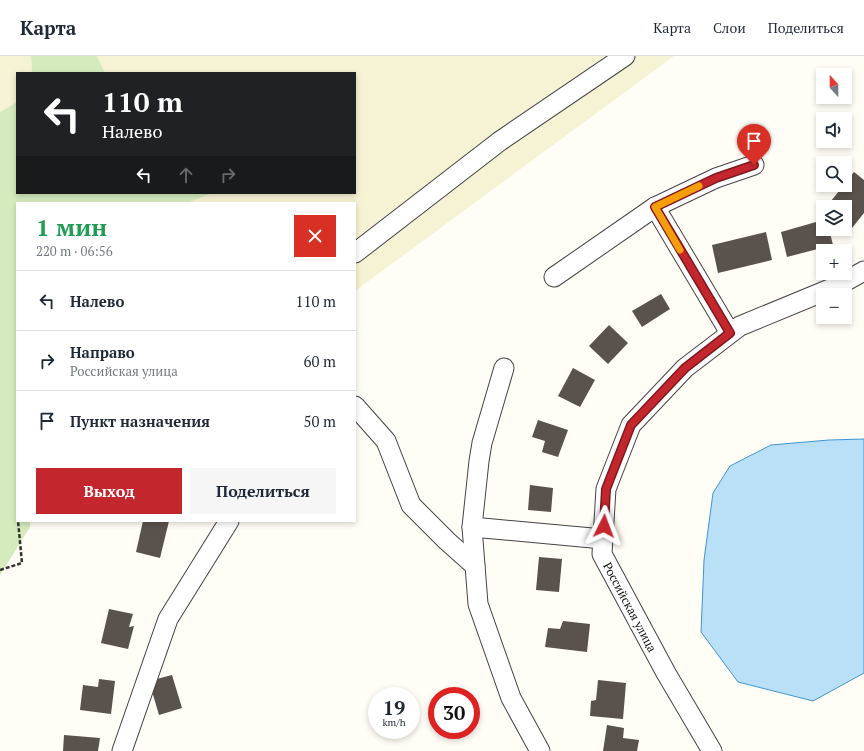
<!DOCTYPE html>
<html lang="ru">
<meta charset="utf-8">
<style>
:root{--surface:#fff;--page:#f6f6f7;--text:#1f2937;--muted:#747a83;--line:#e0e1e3;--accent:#c4262e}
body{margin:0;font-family:"PT Serif",serif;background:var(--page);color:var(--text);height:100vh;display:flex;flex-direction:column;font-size:15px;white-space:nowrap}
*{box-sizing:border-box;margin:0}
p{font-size:13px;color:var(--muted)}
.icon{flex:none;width:22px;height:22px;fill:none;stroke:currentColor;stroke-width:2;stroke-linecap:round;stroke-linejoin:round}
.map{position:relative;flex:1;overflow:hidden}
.side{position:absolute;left:16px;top:146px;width:340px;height:320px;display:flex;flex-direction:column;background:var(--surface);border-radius:0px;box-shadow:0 2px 6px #0003}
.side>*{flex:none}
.hud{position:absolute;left:16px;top:16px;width:340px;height:122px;border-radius:0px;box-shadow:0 2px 6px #0003;background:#202124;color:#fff;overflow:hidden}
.needle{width:26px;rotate:339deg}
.buttons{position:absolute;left:816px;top:12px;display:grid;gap:8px}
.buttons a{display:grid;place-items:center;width:36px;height:36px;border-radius:0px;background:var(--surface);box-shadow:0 2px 6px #0003;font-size:20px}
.speed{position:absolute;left:368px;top:631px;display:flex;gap:8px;font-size:20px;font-weight:700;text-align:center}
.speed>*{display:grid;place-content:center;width:52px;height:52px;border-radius:50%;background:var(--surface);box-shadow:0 2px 6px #0003;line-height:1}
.speed small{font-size:10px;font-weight:400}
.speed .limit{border:6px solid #d22;background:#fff;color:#111}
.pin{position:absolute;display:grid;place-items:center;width:34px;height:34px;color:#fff;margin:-41px -17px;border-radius:50% 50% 50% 0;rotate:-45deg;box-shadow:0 0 4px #0007}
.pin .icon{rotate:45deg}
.me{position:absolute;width:44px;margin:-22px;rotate:3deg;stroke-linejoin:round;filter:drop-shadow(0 0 3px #0008)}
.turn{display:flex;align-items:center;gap:14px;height:84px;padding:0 20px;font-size:18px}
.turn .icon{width:52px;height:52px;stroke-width:2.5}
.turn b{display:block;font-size:28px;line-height:34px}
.lanes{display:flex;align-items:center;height:38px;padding:0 20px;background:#0003;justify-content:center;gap:20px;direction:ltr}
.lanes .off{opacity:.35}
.round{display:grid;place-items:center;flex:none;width:42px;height:42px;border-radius:0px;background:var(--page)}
.headline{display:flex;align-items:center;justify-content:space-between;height:68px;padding:0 20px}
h1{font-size:24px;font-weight:700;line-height:30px;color:#1e9e55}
.button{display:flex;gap:8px;margin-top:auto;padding:8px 20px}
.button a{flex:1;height:46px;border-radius:0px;background:var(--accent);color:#fff;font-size:16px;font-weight:700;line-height:46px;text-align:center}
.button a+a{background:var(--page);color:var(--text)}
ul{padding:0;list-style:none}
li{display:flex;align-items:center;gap:12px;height:60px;padding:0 20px;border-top:1px solid var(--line)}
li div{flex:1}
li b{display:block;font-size:15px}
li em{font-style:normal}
header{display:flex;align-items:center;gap:24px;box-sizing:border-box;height:56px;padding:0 20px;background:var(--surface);border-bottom:1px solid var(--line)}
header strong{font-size:19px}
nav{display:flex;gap:22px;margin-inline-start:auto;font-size:14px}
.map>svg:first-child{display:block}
.farmland{fill:#f6f3d4}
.green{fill:#d5ebbd}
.water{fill:#b9e0f7;stroke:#3f96cf}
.building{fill:#5a524d}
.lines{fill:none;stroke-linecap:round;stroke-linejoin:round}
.minor-casing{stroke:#444;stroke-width:21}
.path{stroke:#333;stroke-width:2.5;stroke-dasharray:4 2;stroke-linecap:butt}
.minor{stroke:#fff;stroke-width:19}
.route-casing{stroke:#7f191e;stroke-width:10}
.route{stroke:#c4262e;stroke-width:7}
.slow{stroke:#f59e0b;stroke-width:7}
.labels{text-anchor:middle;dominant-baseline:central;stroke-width:4;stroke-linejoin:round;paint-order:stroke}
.street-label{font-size:12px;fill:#111;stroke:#fff}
</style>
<header>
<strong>Карта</strong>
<nav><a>Карта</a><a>Слои</a><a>Поделиться</a></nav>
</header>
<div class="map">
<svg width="864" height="695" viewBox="0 0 864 695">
<rect width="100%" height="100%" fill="#fffdf5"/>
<g class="farmland">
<polygon points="0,0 31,0 32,17 17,17 17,46 0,56"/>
<polygon points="97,0 674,0 355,235 355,147 187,147 213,137 355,137 355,17 105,17"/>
</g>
<g class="green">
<polygon points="31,0 97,0 105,17 32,17"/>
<polygon points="17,46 17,137 213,137 187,147 17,147 17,465 30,465 30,471 0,519 0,56"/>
</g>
<polygon class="water" points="864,383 864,617 813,645 738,626 701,576 704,504 713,437 730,410 771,389 829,384"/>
<g class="building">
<polygon points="854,116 864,124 864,157 852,172 845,166 845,151 826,151 844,129 845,129 845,127"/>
<polygon points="823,164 823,173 829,173 833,189 787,201 781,176"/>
<polygon points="766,176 772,204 718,217 712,189"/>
<polygon points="661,238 670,253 642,271 632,255"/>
<polygon points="609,269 628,287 608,308 589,290"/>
<polygon points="573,312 595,324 580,351 558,340"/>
<polygon points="538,364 568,374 558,401 542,396 545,385 532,381"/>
<polygon points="530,429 553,432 551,456 528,454"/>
<polygon points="143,465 169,465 160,502 136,496"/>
<polygon points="539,501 562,503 559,536 536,534"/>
<polygon points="109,553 133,558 129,571 134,570 128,593 101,587"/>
<polygon points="563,565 590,568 587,596 545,591 548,572 560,573"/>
<polygon points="172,619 182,652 159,659 149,625"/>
<polygon points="99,623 115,625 111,658 80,654 83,629 98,631"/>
<polygon points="598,624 626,627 623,663 590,660 591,645 596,644"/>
<polygon points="607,669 624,672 623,682 639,684 637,695 603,695"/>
<polygon points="64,679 100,682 98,695 63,695"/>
</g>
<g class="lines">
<defs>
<g id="minor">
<polyline points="655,151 730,277"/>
<polyline points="355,197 500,85 625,0"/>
<polyline points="554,221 655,151 716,122 754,109"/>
<polyline points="504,312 482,387 479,405 472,471 478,548 511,642 540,695"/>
<polyline points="355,350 386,385 411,449 447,485 475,510"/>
<polyline points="472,471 603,483"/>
<polyline points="122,695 168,563 229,465"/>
<polyline points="712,695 666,617 602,498 606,433 631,369 685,312 740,270 837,230 864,215"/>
</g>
</defs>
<use href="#minor" class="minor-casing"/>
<polyline class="path" points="0,514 22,507 18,465"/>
<use href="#minor" class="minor"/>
</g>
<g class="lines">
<defs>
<polyline id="route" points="604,470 606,433 631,369 685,312 730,277 655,151 716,122 754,109"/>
</defs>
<use href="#route" class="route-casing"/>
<use href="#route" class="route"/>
<polyline class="slow" points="680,194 655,151 699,130"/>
</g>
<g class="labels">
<g class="street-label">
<text transform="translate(630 551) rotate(62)">Российская улица</text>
</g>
</g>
</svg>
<div class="buttons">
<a><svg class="needle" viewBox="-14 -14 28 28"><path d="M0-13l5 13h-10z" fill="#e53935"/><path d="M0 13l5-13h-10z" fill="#747a83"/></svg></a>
<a><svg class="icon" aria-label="sound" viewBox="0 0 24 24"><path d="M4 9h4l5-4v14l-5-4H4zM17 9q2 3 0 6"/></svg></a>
<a><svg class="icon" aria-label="search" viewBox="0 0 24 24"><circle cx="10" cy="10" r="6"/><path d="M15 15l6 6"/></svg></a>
<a><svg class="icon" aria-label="layers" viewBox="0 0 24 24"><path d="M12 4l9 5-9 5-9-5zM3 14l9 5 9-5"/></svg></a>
<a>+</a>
<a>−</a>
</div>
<div class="speed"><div>19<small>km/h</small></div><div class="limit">30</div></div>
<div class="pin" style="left:754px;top:109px;background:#d93025"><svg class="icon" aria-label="arrive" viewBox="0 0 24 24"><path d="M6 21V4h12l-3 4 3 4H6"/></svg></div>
<svg class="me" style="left:604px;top:470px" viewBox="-20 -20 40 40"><path d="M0-17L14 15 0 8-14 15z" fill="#c4262e" stroke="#fff" stroke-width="4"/></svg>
<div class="hud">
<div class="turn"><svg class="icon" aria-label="left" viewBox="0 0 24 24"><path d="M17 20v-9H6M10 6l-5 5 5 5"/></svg><div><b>110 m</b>Налево</div></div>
<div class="lanes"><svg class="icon" aria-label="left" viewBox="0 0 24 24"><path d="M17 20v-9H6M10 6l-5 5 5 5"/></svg><svg class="icon off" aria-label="ahead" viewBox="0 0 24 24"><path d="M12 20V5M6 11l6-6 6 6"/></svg><svg class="icon off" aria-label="right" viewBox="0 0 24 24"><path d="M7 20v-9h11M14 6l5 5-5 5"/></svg></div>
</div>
<section class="side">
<div class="headline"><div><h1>1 мин</h1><p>220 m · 06:56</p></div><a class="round" style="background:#d93025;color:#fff"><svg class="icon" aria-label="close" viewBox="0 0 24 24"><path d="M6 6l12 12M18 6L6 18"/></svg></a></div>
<ul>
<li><svg class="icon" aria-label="left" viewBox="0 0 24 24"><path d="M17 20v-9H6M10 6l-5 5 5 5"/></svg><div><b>Налево</b></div><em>110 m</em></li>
<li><svg class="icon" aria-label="right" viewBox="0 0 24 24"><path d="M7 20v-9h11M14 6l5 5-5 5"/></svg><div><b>Направо</b><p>Российская улица</p></div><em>60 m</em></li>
<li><svg class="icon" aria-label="arrive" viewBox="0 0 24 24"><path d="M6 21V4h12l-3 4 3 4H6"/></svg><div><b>Пункт назначения</b></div><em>50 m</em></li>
</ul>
<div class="button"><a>Выход</a><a>Поделиться</a></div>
</section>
</div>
